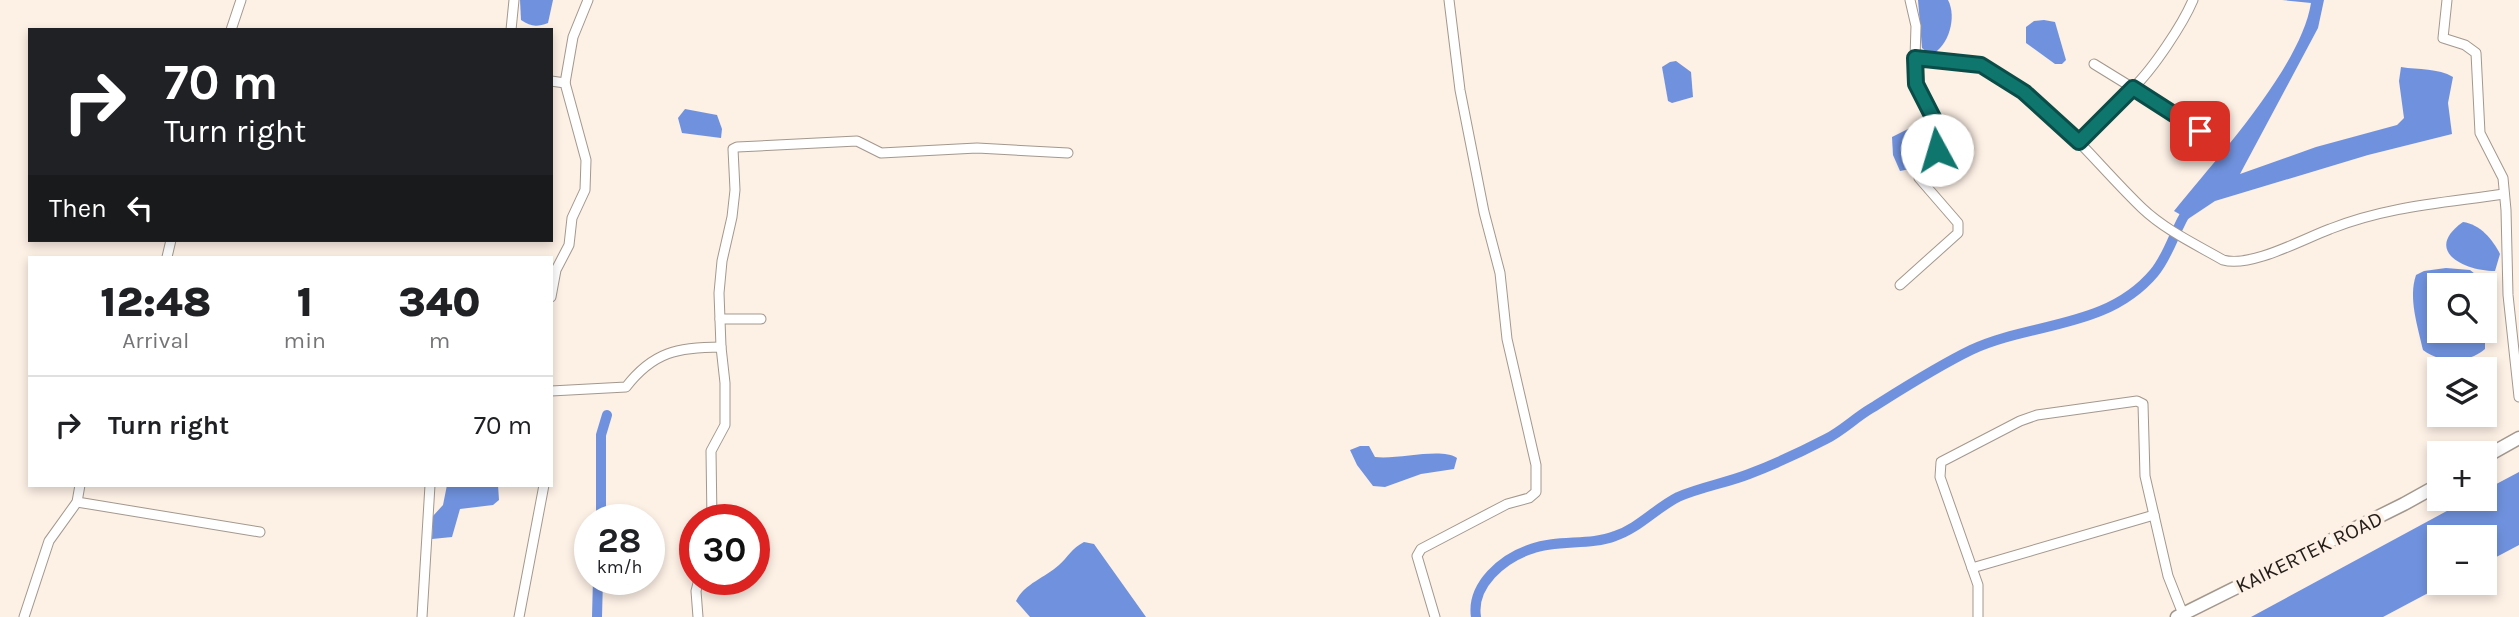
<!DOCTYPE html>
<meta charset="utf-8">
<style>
:root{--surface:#fff;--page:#f6f6f6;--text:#202124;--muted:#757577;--line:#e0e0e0}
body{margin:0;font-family:Karla,sans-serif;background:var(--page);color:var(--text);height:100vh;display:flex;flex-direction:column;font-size:26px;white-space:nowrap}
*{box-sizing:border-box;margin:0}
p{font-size:23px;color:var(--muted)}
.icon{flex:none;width:38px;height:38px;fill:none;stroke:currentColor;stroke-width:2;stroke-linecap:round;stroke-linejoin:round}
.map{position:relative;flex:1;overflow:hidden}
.sheet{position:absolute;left:28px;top:256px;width:525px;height:231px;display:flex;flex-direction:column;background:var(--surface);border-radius:0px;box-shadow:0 4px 10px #0003}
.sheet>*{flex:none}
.top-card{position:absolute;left:28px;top:28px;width:525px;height:214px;border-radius:0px;box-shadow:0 4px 10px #0003;background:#202124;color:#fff;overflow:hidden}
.controls{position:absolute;left:2427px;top:273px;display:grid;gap:14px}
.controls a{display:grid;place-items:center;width:70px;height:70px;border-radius:0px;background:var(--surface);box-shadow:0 4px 10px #0003;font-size:35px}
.speed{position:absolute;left:574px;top:504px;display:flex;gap:14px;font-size:35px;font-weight:700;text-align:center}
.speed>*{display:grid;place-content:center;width:91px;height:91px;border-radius:50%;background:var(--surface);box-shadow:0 4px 10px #0003;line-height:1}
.speed small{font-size:18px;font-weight:400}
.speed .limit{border:10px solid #d22;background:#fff;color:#111}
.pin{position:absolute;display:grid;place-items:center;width:60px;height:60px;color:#fff;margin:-30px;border-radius:14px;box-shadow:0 4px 10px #0006}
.me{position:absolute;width:77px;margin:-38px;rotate:354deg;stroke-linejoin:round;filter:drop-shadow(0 0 5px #0008)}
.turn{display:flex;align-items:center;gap:24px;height:147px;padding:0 21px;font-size:32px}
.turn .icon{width:91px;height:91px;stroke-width:2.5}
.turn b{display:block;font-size:49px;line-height:60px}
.then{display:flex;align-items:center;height:66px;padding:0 21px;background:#0003;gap:14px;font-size:26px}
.eta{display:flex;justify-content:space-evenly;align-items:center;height:119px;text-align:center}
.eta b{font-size:42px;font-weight:800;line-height:49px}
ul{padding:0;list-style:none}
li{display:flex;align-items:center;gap:21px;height:98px;padding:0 21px;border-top:2px solid var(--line)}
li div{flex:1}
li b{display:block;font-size:26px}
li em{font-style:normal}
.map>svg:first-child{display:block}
.water{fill:#7092de}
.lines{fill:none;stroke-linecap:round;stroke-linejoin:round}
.canal{stroke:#7092de;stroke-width:10}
.street-casing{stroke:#a3988e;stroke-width:11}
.secondary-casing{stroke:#a3988e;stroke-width:15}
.street{stroke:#fff;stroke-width:9}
.secondary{stroke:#fff;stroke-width:12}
.route-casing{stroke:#0a4d48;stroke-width:18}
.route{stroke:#0f766e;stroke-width:12}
.labels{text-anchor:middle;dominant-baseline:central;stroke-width:7;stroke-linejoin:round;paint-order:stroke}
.street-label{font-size:21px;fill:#221d19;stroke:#fdf0e5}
</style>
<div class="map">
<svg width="2519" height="617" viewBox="0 0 2519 617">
<rect width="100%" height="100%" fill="#fdf0e5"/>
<g class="water">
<path d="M 520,0 L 553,0 L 548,23 C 537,27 531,27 521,20 Z"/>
<path d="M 1918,0 L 1948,0 C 1957,17 1949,46 1931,55 L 1922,48 Z"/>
<path d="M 2282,0 L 2324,0 L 2318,28 L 2240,174 L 2316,147 L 2397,125 L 2404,118 L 2399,81 L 2401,67 C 2419,70 2438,68 2453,77 L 2448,103 L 2452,134 L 2368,155 L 2215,201 L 2188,219 L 2174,211 C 2216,159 2301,67 2311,3 Z"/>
<polygon points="2044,20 2055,22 2066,60 2062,64 2055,64 2026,43 2026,27 2034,21"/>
<polygon points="1676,61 1691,72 1693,97 1672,103 1668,101 1662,67 1670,62"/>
<polygon points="685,109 717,115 722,129 721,138 682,133 678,118"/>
<polygon points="1918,124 1928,131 1928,146 1910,169 1900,171 1893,155 1892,137"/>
<path d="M 2463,222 C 2480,224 2493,240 2500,254 L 2495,271 C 2463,271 2423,250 2463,222 Z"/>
<path d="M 2446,268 L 2470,270 L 2479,277 L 2480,285 L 2440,285 L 2440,331 L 2485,331 L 2485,317 L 2485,349 C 2467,364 2442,364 2423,350 C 2418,327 2408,298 2416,275 L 2424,271 Z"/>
<path d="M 1360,446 L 1369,446 L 1375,457 C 1398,460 1441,447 1457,458 L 1454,469 L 1421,474 L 1385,487 L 1373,486 L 1357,465 L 1350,450 Z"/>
<polygon points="2519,472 2519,545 2485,563 2485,537 2440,537 2440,583 2447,583 2383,617 2251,617 2469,499 2485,499 2485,490"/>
<polygon points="447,485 498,485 499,500 493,505 460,509 452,537 432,539 433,516 443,505"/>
<path d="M 1084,542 L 1094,544 L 1146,617 L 1030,617 L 1016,601 C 1025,583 1045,578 1059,565 C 1068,557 1072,548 1084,542 Z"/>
</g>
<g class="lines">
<g class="canal">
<polyline points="601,520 601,435 607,415"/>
<polyline points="597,617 598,579"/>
<path d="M 1476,617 C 1471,585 1503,558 1531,549 C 1558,539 1589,546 1615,536 C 1639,528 1656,508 1678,497 C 1701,487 1726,483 1749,474 C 1775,464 1801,452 1826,439 C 1842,431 1855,418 1870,409 C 1902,389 1936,367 1971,350 C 2031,322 2107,329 2154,273 C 2170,254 2175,228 2189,208"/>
</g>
<defs>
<g id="street">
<path d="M 1910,0 L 1916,26 L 1915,58 C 1936,59 1965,57 1984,66 C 2044,94 2095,163 2142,208 C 2165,230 2197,245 2223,260 C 2251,268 2303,239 2330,229 C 2388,206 2444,203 2504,194"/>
<polyline points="2447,0 2443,38 2465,45 2476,53 2480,133 2503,178 2506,210 2508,295 2519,397"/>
<polyline points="231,30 241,0"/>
<polyline points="511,30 514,0"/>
<path d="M 2094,64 L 2133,88 C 2153,69 2183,24 2193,0"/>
<polyline points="551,81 565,83 586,160 585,190 572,218 569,245 556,270 551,297"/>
<polyline points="565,83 573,37 588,0"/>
<polyline points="2079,142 2133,88 2217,144"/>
<polyline points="167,257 171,240"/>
<path d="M 1900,285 L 1958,233 L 1958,223 L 1919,178 C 1924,161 1936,154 1941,133 L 1916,84 L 1915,58"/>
<polyline points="720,319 761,319"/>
<polyline points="721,347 719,293 722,261 732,217 735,190 733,149 737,147 857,141 881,153 977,148 1068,153"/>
<path d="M 551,391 L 626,387 C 653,352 678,347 721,347 L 725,383 L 725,425 L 711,451 L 712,520"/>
<polyline points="77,502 260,532"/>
<polyline points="1972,568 2154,515"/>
<polyline points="24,617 49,541 77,502 80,485"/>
<polyline points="422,617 430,485"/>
<polyline points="519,617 544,485"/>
<polyline points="698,617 696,591 699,579"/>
<polyline points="1435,617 1417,556 1421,549 1507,504 1529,498 1536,492 1536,465 1507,339 1500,273 1484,212 1460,90 1449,0"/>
<polyline points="1978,617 1978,585 1940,477 1941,462 2020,421 2037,415 2137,401 2143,404 2145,476 2168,576 2183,614"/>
</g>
<g id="secondary">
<polyline points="2485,457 2519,438"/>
<polyline points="2177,617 2404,504 2440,484"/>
</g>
</defs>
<use href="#street" class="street-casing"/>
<use href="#secondary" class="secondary-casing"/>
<use href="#street" class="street"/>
<use href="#secondary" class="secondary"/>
</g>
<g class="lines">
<defs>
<polyline id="route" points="1937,150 1941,133 1916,84 1915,58 1981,65 2024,92 2079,142 2133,88 2200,131"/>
</defs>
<use href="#route" class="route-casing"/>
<use href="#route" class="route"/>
</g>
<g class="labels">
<g class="street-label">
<text transform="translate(2309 552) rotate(-26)">KAIKERTEK ROAD</text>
</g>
</g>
</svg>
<div class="controls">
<a><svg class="icon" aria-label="search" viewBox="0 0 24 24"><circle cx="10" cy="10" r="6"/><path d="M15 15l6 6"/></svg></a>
<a><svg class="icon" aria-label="layers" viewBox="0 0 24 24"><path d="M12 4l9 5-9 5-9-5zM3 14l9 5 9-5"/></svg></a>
<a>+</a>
<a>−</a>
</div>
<div class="speed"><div>28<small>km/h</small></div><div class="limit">30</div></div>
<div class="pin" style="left:2200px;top:131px;background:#d93025"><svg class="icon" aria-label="arrive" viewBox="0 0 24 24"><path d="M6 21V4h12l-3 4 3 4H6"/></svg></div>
<svg class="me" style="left:1937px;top:150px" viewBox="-20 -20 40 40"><circle r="19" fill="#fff"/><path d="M0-13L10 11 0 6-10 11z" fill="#0f766e"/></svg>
<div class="top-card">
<div class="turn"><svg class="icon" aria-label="right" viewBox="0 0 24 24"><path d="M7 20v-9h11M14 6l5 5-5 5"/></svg><div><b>70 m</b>Turn right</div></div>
<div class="then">Then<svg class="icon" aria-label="left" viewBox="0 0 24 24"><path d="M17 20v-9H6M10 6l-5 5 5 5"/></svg></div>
</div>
<section class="sheet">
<div class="eta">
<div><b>12:48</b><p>Arrival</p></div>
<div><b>1</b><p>min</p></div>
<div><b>340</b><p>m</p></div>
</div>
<ul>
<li><svg class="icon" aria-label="right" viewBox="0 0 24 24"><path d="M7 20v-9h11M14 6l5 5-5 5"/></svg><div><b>Turn right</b></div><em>70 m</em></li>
</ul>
</section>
</div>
